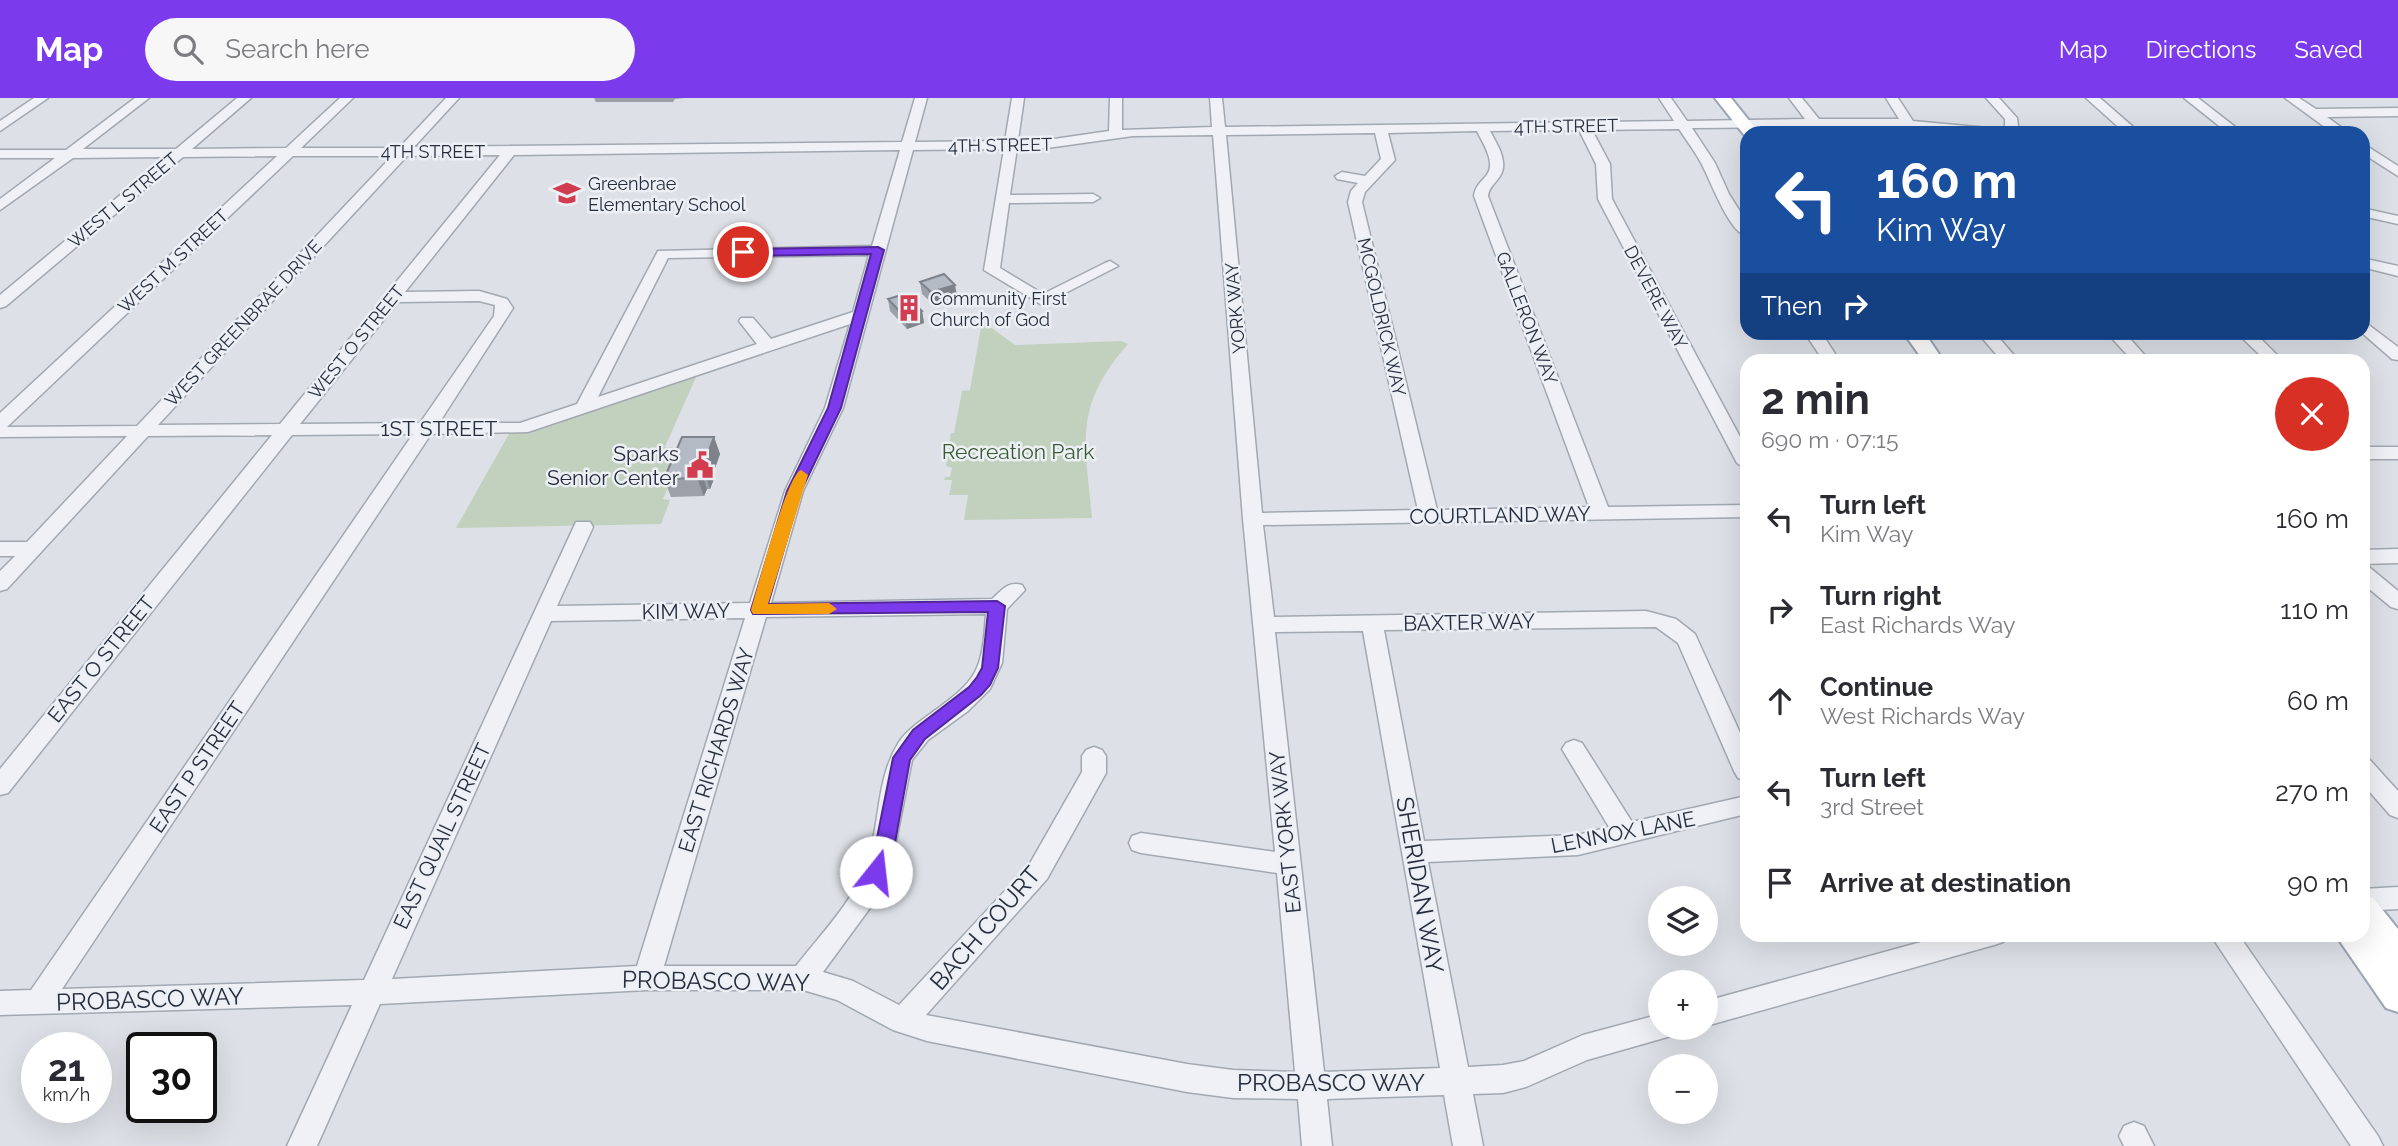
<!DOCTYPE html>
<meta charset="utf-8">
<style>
:root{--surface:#fff;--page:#f7f7f7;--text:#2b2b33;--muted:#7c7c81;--accent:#7c3aed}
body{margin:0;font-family:Raleway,sans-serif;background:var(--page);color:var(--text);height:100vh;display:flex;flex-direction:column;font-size:26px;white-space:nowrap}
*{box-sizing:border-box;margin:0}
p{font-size:23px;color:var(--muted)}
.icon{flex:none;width:38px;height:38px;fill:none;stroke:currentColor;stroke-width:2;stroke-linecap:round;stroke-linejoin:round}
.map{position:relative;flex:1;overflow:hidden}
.sheet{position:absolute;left:1740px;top:256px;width:630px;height:588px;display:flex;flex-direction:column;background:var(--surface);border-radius:21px;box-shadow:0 7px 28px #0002}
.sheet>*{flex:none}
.hud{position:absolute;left:1740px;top:28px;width:630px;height:214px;border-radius:21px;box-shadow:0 7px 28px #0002;background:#1a4fa0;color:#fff;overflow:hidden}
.tools{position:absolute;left:1648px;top:788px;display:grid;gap:14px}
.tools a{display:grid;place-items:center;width:70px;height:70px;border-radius:50%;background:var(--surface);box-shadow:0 7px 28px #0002;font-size:35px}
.speed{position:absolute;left:21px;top:934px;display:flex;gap:14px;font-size:35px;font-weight:700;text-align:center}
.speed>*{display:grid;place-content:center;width:91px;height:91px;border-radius:50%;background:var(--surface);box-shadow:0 7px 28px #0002;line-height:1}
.speed small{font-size:18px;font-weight:400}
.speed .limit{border:4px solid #111;border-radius:10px;background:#fff;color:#111}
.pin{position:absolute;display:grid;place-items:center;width:60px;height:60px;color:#fff;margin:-30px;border:4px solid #fff;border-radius:50%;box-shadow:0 2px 7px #0007}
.me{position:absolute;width:77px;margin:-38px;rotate:16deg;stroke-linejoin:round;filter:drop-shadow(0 0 5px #0008)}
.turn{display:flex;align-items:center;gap:24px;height:147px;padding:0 21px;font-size:32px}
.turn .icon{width:91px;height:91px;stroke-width:2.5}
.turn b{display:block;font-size:49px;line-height:60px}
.then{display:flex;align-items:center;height:66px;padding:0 21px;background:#0003;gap:14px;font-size:26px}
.round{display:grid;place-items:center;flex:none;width:74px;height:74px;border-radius:37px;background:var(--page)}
.headline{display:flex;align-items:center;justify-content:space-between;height:119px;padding:0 21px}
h1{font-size:42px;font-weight:700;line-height:52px}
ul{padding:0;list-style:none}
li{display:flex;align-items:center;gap:21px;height:91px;padding:0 21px}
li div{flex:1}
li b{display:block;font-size:26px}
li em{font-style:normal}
header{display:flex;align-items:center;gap:42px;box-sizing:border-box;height:98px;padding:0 35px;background:var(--accent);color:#fff}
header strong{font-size:33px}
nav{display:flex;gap:38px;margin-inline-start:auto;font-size:24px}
.search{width:490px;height:63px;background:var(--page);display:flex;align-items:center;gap:18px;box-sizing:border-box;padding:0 24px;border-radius:38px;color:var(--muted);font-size:26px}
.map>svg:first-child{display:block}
.green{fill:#c2d1be}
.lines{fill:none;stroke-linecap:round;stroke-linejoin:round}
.minor-casing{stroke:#a2a8b1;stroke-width:3}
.major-casing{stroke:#9ca5b3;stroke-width:4}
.minor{fill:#eff1f6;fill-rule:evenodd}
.major{fill:#fff;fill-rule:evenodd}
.wall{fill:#9ba0a9}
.shaded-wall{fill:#7e8289}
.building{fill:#b4bac4;stroke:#7e8289;stroke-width:2}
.route{fill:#7c3aed;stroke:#51269a;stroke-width:2}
.slow{fill:#f59e0b}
.labels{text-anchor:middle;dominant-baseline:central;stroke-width:5;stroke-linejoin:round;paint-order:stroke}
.far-street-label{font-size:18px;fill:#262e3e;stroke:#ecf0f5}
.far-poi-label{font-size:18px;fill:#262e3e;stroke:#ecf0f5;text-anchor:start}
.street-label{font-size:21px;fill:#262e3e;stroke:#ecf0f5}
.park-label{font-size:21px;fill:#395a33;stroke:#ecf0f5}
.poi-label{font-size:21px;fill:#262e3e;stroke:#ecf0f5;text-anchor:end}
.near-street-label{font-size:24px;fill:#262e3e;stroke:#ecf0f5}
</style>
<header>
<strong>Map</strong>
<div class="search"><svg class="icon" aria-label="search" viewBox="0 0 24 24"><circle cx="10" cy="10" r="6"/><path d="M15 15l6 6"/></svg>Search here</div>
<nav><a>Map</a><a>Directions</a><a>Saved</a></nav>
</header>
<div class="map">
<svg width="2398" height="1048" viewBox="0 0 2398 1048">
<rect width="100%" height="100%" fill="#dde1e7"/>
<g class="green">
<path d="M 982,223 L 1015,247 L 1121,243 L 1128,246 C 1073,309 1085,343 1092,420 L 964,422 L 968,397 L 949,397 L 952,382 L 944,382 L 945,379 L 950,379 L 952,370 L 946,368 L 951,335 L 954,335 L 962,293 L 970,292 Z"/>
<polygon points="697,277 665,349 680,350 678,365 663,401 670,402 661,426 456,430 510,334 534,332"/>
</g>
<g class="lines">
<defs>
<g id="minor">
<polygon points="34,0 48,0 0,33 0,23"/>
<path d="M 135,0 L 149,0 L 83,51 L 176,51 L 237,0 L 251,0 L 192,51 L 286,50 L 340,0 L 353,0 L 301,50 L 399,50 L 446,0 L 459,0 L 414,49 L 902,44 L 915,0 L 927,0 L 915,44 L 1005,43 L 1012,0 L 1024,0 L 1018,42 L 1047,42 L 1109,33 L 1110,0 L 1122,0 L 1122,32 L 1212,29 L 1210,0 L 1222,0 L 1225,29 L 1674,23 L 1659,0 L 1671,0 L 1687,23 L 1805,21 L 1789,0 L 1802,0 L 1819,21 L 1899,21 L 1886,0 L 1898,0 L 1913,23 L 1999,31 L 2005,35 L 2005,21 L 1986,0 L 1999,0 L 2017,20 L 2019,35 C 1954,35 1890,28 1825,29 L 1825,34 L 1820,35 L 1812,29 L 1692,30 L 1715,65 L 1729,96 L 1746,123 L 1746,138 C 1728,133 1710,80 1700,63 C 1694,52 1686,42 1679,31 L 1592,32 L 1610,66 L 1612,101 L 1746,350 L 1746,371 L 1737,365 L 1598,101 L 1596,66 L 1579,32 L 1490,33 C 1497,46 1509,64 1500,78 C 1495,86 1489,89 1488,98 L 1608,409 L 1746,407 L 1746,419 L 1263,427 L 1274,519 L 1646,513 L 1676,521 L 1695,536 L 1746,648 L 1746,682 L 1738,680 L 1734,673 L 1678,545 L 1656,529 L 1384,532 L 1424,743 L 1578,737 L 1609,729 L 1562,651 L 1566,645 L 1574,642 L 1582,645 L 1632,724 L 1746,698 L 1746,716 L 1578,757 L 1428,764 L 1468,969 L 1503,967 L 1524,963 L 1583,937 L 1661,916 L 1661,929 L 1675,929 L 1671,938 L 1587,962 L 1526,989 L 1503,995 L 1473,996 L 1483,1048 L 1453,1048 L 1444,997 L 1327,1001 L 1332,1048 L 1302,1048 L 1298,1001 L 1233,1000 L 1187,994 L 927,943 L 893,932 L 837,902 L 803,892 L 647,892 L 380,906 L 317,1048 L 287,1048 L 352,907 L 0,917 L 0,893 L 31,892 L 413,336 L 292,337 L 8,695 L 0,697 L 0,671 L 272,337 L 148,338 L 7,491 L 0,493 L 0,473 L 15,458 L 0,458 L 0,444 L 27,444 L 127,338 L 0,339 L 0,315 L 277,58 L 183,59 L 6,208 L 0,210 L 0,197 L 166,59 L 73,60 L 0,112 L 0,101 L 55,60 L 0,60 L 0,52 L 66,52 ZM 1477,33 C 1483,46 1497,65 1486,78 C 1480,85 1475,89 1474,98 L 1589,409 L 1437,412 L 1362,104 L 1365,94 L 1395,62 L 1388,35 ZM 1375,35 L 1381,61 L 1365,78 L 1342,74 L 1335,78 L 1337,81 L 1358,85 L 1351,93 L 1348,104 L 1418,412 L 1262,415 L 1226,37 ZM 1213,37 L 1243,421 L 1275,754 L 1141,735 L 1132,738 L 1129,745 L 1132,752 L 1141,755 L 1277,775 L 1295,974 L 1233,972 L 1187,966 L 926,917 L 1047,781 L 1106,675 L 1106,658 L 1102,652 L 1094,649 L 1086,652 L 1082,658 L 1082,674 L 1029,767 L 899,907 L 853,883 L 823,874 L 870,810 L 891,769 L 912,662 L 928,642 L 968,613 L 990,591 L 1002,565 L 1007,511 L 1025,492 L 1022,487 C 1008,483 1002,492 992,501 L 771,505 L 803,393 L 843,310 L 913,52 L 1004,51 L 984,172 L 1042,207 L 1118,168 L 1110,163 L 1105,165 L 1043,196 L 1000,170 L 1009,105 L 1093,104 L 1100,100 L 1093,96 L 1010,97 L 1017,50 L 1047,50 L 1133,38 ZM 900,52 L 872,148 L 658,153 L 577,306 L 520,325 L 439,325 L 513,210 L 507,201 L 479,193 L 405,194 L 514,57 ZM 500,57 L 280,326 L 158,327 L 407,58 ZM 293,58 L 392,58 L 137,328 L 7,329 ZM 869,157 L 853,214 L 771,241 L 753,220 L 741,220 L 739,223 L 757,246 L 598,299 L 668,160 ZM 479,203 L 495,207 L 494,218 L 420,325 L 300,326 L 398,204 ZM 850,226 L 825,310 L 785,393 L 750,505 L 557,508 L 593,429 L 590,424 L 576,424 L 364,882 L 62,891 L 431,336 L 528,334 ZM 986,516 C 982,574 978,582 930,616 C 919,624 906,633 899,644 C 875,682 881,727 866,767 C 852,805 821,836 796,868 L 664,868 L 766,519 ZM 745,520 L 637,868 L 392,881 L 551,523 ZM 1363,533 L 1440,970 L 1324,974 L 1275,534 Z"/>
<polygon points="2086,0 2100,0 2140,35 2125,35"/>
<polygon points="2184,0 2198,0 2243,35 2228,35"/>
<polygon points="2285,0 2299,0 2316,11 2398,10 2398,18 2327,19 2349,35 2333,35"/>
<polygon points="2362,45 2398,68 2398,78 2362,55"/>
<polygon points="2362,110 2398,118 2398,126 2362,118"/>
<polygon points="2362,160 2398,168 2398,178 2362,169"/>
<polygon points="2362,222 2398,249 2398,262 2392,261 2361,234"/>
<polygon points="1804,234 1821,234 1839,262 1823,262"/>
<polygon points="1977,234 1994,234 2018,262 2001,262"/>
<polygon points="2106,234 2124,234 2149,262 2132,262"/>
<polygon points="2236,234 2254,234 2282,262 2265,262"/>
<rect x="2362" y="349" width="36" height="12"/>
<polygon points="2398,451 2398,465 2362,466 2362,452"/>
<polygon points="2362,467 2369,469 2398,493 2398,511 2391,509 2362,485"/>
<polygon points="2362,659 2370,662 2398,693 2398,720 2390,717 2362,685"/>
<polygon points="2398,789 2398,811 2362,813 2362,791"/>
<polygon points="1950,836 2007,836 2003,844 1994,847 1706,928 1706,903"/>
<polygon points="2210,836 2238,836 2378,1038 2383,1048 2351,1048"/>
<polygon points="2134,1024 2144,1028 2154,1048 2124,1048 2119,1038 2124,1028"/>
</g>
<g id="major">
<polygon points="1715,0 1731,0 1759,35 1746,35 1745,38"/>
<polygon points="1903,234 1924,234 1943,262 1923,262"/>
<polygon points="2362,796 2373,800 2398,831 2398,914 2386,910 2335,836 2362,836"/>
</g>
</defs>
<use href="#minor" class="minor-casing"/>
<use href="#major" class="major-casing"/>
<use href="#minor" class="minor"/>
<use href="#major" class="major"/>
</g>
<g class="wall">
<polygon points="594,0 685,0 675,1 673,4 596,4"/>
<polygon points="920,184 957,198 933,206 922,196"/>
<polygon points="888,201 922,213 924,225 907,231 890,213"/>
<polygon points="714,339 720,356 714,373 715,378 710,391 707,391 704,398 671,399 664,381"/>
</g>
<g class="shaded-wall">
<polygon points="955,187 957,198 933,206 931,194"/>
<polygon points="922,213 924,225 907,231 905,219"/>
<polygon points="714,339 720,356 714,373 715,378 710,391 704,373 706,360"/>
<polygon points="701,373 707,391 704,398 697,380"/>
</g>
<g class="building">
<polygon points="944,176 955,187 931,194 920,184"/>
<polygon points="905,196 922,213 905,219 888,201"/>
<polygon points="682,339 714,339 706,360 709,360 704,373 701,373 697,380 664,381"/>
</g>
<polygon class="route" points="878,149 884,152 841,310 801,393 768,506 997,503 1005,508 998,570 990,587 981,597 925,641 910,662 894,750 883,780 876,782 870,780 867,774 875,750 893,660 913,632 969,589 977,579 982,570 988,514 753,516 751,512 787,393 828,310 871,156 743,158 738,154 743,151"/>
<path class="slow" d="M 801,372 L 808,377 L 768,506 L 829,505 L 837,511 L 829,516 L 753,516 L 751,512 C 757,491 787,377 801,372 Z"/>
<defs>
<symbol id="school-bare" viewBox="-9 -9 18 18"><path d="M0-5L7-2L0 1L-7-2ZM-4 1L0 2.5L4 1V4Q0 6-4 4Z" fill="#d23c4f" stroke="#ecf0f5" stroke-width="2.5" paint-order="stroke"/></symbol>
<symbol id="building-bare" viewBox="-9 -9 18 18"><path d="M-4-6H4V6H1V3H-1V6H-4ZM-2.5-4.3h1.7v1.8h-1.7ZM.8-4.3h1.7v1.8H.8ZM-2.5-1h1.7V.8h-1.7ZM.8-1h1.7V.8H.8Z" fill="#d23c4f" stroke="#ecf0f5" stroke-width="2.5" paint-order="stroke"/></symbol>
<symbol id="civic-bare" viewBox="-9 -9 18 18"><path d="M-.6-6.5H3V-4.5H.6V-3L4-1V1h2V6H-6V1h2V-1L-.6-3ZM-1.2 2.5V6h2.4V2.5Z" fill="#d23c4f" stroke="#ecf0f5" stroke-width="2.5" paint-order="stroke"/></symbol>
</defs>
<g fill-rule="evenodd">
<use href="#school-bare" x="548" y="76" width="38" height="38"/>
<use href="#building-bare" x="890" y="191" width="38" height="38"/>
<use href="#civic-bare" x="681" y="348" width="38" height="38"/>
</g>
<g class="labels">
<g class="far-street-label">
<text transform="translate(1566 28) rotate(-1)">4TH STREET</text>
<text transform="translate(1000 47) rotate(-1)">4TH STREET</text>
<text x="433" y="53">4TH STREET</text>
<text transform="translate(123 102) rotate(-40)">WEST L STREET</text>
<text transform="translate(173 163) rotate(-43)">WEST M STREET</text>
<text transform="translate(1656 199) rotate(62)">DEVERE WAY</text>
<text transform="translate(1235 210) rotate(-95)">YORK WAY</text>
<text transform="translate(1382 219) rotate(77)">MCGOLDRICK WAY</text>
<text transform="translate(1527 220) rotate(69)">GALLERON WAY</text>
<text transform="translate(243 225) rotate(-47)">WEST GREENBRAE DRIVE</text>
<text transform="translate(356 244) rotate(-51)">WEST O STREET</text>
</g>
<g class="far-poi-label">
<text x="588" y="85">Greenbrae<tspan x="588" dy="21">Elementary School</tspan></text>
<text x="930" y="200">Community First<tspan x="930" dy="21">Church of God</tspan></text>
</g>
<g class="street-label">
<text x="439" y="330">1ST STREET</text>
<text transform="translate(1500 417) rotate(-1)">COURTLAND WAY</text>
<text transform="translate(686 513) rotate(-1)">KIM WAY</text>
<text transform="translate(1469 524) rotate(-1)">BAXTER WAY</text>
<text transform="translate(101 561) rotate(-51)">EAST O STREET</text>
<text transform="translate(716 652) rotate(-73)">EAST RICHARDS WAY</text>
<text transform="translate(197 669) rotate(-56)">EAST P STREET</text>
<text transform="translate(1285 734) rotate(-96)">EAST YORK WAY</text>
<text transform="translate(1623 734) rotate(-11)">LENNOX LANE</text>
<text transform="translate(442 738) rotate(-65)">EAST QUAIL STREET</text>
</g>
<g class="park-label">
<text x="1018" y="353">Recreation Park</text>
</g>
<g class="poi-label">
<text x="679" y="355">Sparks<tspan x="679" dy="24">Senior Center</tspan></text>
</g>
<g class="near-street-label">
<text transform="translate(1420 787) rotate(80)">SHERIDAN WAY</text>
<text transform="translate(985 830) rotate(-49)">BACH COURT</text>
<text transform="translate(716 883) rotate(1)">PROBASCO WAY</text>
<text transform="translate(150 901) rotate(-2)">PROBASCO WAY</text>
<text x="1331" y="984">PROBASCO WAY</text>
</g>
</g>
</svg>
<div class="tools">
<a><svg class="icon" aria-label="layers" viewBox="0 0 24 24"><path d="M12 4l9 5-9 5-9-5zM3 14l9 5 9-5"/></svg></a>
<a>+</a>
<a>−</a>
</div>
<div class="speed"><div>21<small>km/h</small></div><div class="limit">30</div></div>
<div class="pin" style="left:743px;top:154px;background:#d93025"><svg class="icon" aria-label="arrive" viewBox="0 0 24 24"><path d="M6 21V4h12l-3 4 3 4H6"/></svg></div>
<svg class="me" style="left:876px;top:774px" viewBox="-20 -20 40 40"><circle r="19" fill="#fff"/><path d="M0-13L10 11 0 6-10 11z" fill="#7c3aed"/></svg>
<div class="hud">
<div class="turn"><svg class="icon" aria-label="left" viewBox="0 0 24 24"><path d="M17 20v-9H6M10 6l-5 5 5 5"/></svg><div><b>160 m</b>Kim Way</div></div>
<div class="then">Then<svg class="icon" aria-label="right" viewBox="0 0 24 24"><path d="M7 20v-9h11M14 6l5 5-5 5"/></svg></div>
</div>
<section class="sheet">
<div class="headline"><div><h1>2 min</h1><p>690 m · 07:15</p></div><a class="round" style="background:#d93025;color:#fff"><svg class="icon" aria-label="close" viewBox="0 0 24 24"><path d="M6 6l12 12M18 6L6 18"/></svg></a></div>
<ul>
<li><svg class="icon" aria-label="left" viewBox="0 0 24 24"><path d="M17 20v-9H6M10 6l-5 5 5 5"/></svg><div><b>Turn left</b><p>Kim Way</p></div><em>160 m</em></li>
<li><svg class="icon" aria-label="right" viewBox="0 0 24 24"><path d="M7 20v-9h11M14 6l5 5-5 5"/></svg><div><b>Turn right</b><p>East Richards Way</p></div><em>110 m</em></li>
<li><svg class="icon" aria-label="ahead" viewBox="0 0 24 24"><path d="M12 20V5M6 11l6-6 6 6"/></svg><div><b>Continue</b><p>West Richards Way</p></div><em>60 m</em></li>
<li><svg class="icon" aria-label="left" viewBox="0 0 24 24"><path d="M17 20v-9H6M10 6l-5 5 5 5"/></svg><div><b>Turn left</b><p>3rd Street</p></div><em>270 m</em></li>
<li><svg class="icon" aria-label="arrive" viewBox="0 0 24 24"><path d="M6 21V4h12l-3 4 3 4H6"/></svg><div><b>Arrive at destination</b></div><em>90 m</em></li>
</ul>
</section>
</div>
